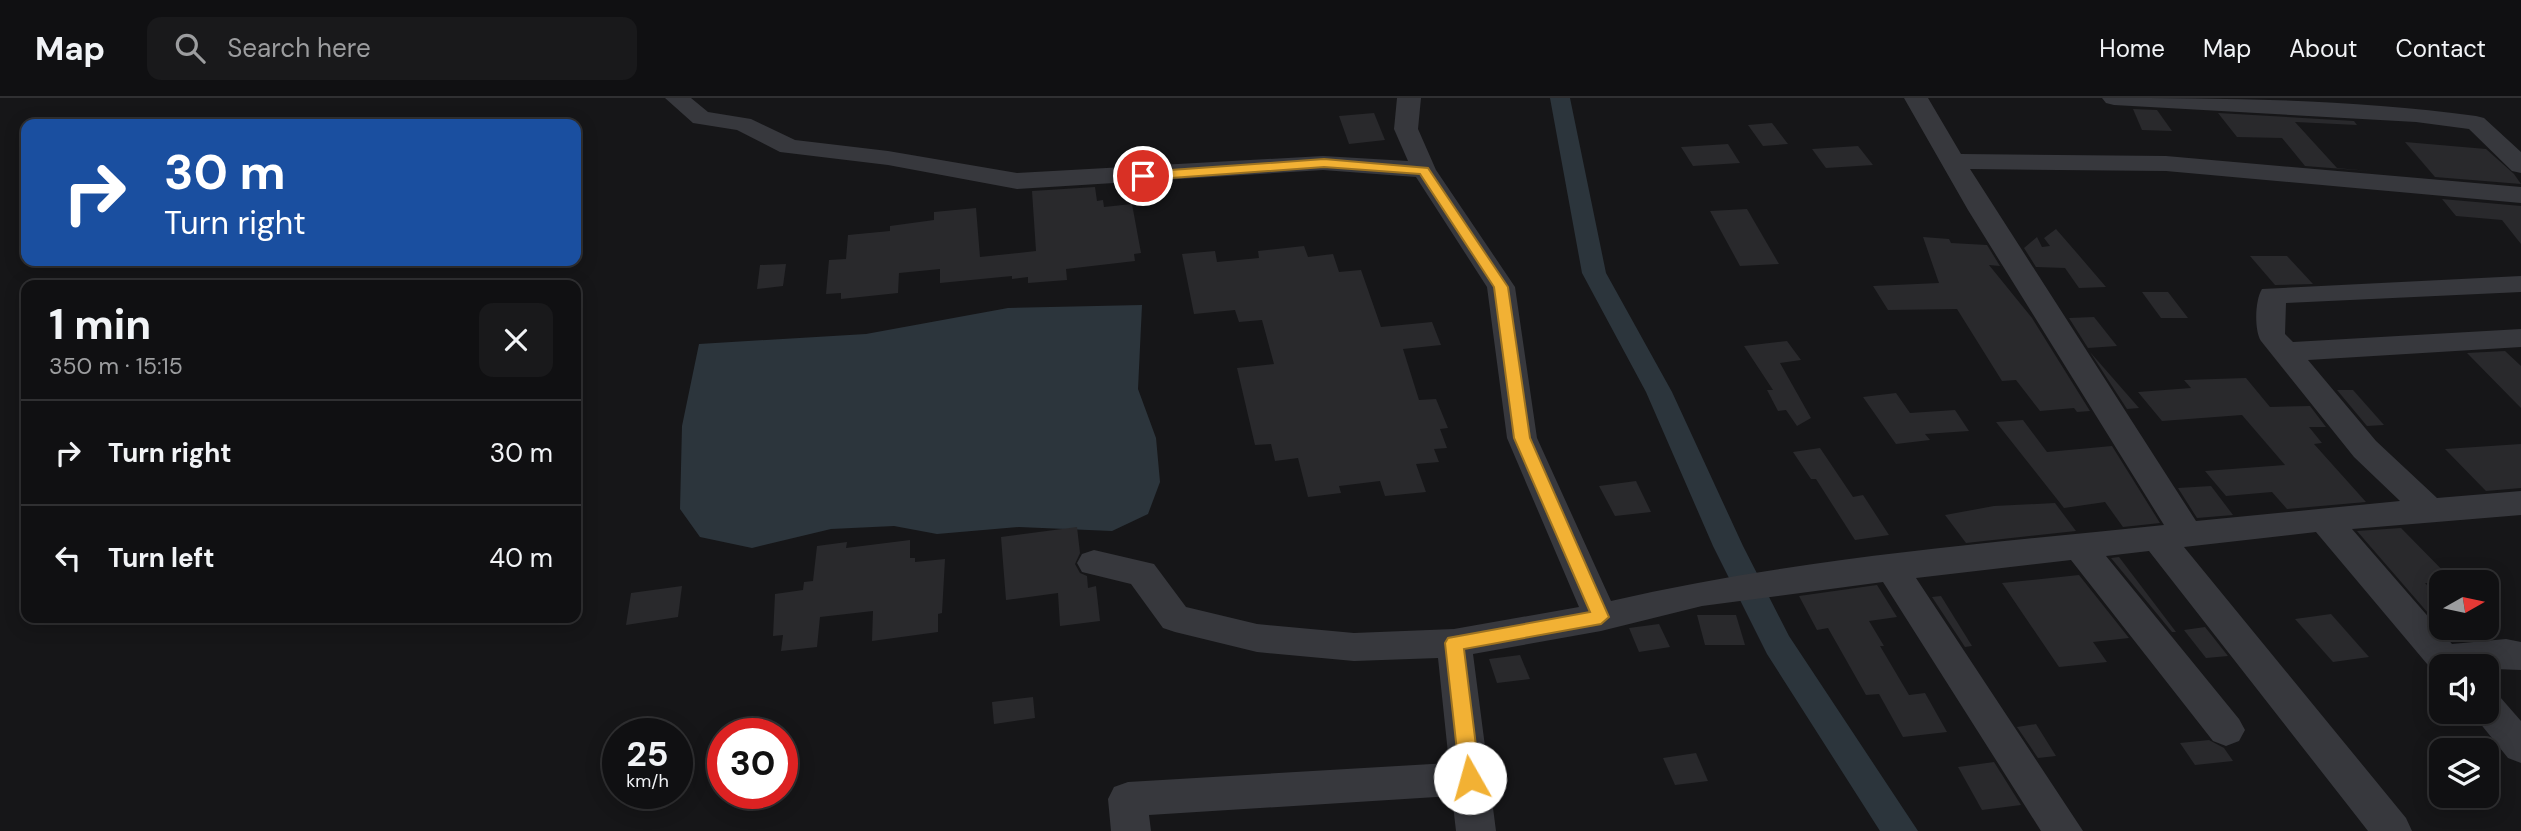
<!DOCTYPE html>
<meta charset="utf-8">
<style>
:root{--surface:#101012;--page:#19191b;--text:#f1f3f6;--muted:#9c9d9f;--line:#303032}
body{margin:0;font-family:"DM Sans",sans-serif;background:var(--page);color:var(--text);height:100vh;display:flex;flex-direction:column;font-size:26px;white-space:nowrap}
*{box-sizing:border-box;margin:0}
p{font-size:23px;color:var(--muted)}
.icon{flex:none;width:38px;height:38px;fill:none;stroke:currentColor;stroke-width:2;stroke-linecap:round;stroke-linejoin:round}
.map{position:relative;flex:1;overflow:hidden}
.side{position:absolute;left:21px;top:182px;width:560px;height:343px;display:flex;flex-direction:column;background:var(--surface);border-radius:14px;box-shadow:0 4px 18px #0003,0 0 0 2px var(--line)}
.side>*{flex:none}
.hud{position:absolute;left:21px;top:21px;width:560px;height:147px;border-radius:14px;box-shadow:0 4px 18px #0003,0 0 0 2px var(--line);background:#1a4fa0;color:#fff;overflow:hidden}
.needle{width:46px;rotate:81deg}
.buttons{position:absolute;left:2429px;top:472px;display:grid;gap:14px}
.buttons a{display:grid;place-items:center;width:70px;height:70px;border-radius:14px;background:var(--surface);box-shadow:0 4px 18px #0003,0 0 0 2px var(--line);font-size:35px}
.speed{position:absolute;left:602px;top:620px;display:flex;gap:14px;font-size:35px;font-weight:700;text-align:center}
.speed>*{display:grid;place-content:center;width:91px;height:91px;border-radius:50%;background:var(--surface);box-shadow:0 4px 18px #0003,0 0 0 2px var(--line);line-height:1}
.speed small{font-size:18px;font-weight:400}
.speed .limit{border:10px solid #d22;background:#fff;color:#111}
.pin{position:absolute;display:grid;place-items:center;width:60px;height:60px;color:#fff;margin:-30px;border:4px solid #fff;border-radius:50%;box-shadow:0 2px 7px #0007}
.me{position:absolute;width:77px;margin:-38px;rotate:353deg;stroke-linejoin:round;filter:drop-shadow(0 0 5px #0008)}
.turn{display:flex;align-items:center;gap:24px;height:147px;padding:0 28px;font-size:32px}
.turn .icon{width:91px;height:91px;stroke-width:2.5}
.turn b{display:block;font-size:49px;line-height:60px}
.round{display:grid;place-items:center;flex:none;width:74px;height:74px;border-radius:14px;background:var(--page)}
.headline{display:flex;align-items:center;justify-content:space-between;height:119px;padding:0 28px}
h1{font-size:42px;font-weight:700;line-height:52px}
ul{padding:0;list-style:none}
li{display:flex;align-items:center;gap:21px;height:105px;padding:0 28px;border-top:2px solid var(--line)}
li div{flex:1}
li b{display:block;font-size:26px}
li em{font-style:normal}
header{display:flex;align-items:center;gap:42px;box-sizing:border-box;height:98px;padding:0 35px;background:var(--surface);border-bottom:2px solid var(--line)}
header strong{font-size:33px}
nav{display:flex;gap:38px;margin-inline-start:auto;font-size:24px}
.search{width:490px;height:63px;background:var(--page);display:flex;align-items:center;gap:18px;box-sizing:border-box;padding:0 24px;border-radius:14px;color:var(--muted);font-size:26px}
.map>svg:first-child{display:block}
.water{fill:#2c353c}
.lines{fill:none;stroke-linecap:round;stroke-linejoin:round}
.canal{fill:#2c353c;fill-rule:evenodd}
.building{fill:#29292c}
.minor{fill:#37383d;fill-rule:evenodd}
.route{fill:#f2b134;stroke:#9d7322;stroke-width:2}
</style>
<header>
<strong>Map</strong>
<div class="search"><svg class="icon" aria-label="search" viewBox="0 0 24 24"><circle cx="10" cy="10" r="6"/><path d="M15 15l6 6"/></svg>Search here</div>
<nav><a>Home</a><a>Map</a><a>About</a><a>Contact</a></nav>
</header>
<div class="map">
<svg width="2521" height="733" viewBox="0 0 2521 733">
<rect width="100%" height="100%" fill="#161618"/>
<polygon class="water" points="1142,207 1138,291 1156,340 1160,384 1148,416 1112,433 1019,429 937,436 894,428 831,431 752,450 700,439 680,411 682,328 699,246 866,236 1008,210"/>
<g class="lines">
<polygon class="canal" points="1550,0 1570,0 1606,175 1672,294 1743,448 1789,538 1918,733 1880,733 1767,556 1713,448 1646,294 1582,175"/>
</g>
<g class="building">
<polygon points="2133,11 2157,12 2172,33 2142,32"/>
<polygon points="1374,15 1385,42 1349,46 1339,18"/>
<polygon points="2218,15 2354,23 2357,27 2295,24 2337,70 2369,73 2305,68 2282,40 2237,39"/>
<polygon points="1772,25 1788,46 1763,48 1748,27"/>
<polygon points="2405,44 2486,51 2514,76 2521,86 2435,79"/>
<polygon points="1728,46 1740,65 1693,68 1681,49"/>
<polygon points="1858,48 1873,67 1826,70 1812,51"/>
<polygon points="1095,89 1097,103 1103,102 1104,109 1132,106 1141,155 1134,156 1135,163 1066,171 1067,182 1028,185 1028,179 1012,181 1012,178 940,185 940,171 899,175 898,195 841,201 841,195 826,196 829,162 846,161 848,137 890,133 890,128 934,122 934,114 976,110 980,159 1036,153 1032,93"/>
<polygon points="2442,101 2521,108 2521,146 2502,122 2456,118"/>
<polygon points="1747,111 1779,166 1740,168 1710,113"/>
<polygon points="2056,131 2076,154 2106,189 2079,190 2065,170 2036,169 2024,150 2037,139 2042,149 2050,148 2044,140"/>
<polygon points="1923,139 1949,141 1951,145 1987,147 2000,168 1989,167 2032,220 2090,313 2077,314 2074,310 2040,313 2016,282 2002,283 1957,211 1888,212 1873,188 1939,185"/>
<polygon points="1304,148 1308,159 1333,156 1339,174 1361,172 1381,229 1432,224 1441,247 1403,251 1419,302 1436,301 1448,330 1440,331 1447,350 1434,351 1439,364 1416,366 1426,394 1385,398 1380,383 1339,388 1341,395 1308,399 1298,360 1275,363 1271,346 1255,347 1237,270 1274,266 1262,222 1239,224 1235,212 1194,216 1182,156 1215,153 1217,164 1259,160 1258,153"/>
<polygon points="2250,158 2287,158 2313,186 2275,187"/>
<polygon points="786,166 783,188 757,191 760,167"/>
<polygon points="2142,194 2168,194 2188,220 2161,220"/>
<polygon points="2094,219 2117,248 2088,250 2069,220"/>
<polygon points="1787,243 1801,262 1780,265 1811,320 1797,328 1786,312 1778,313 1767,292 1773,292 1744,248"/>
<polygon points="2505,253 2521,268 2521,310 2467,255"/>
<polygon points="2090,254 2139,310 2127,311"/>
<polygon points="2246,280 2270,309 2310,308 2326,329 2309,329 2322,345 2314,346 2366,404 2287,411 2272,394 2226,398 2205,373 2285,367 2242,317 2162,323 2138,294 2191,290 2184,282"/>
<polygon points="2337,292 2353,292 2384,327 2367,328"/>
<polygon points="1896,295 1910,315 1955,312 1969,333 1925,336 1930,342 1896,346 1863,299"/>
<polygon points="2023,322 2047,354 2112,348 2160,425 2123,429 2105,404 2064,410 1996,324"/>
<polygon points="2521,346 2521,390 2486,393 2445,351"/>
<polygon points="1820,350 1853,399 1863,397 1889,437 1855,442 1816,381 1811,381 1793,354"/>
<polygon points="1636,383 1651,414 1615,418 1599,388"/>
<polygon points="2211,388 2233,417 2197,420 2178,390"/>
<polygon points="2055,405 2076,433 1966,445 1945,417 1994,408"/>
<polygon points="1077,429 1080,455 1075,466 1080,475 1087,478 1088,490 1096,488 1100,523 1060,528 1058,495 1006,502 1001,439"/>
<polygon points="2401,430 2455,485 2425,485 2441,502 2441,530 2357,433"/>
<polygon points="910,442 910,460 915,460 915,464 945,461 942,515 938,516 938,534 872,543 873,513 820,519 817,549 781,553 783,537 773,538 775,496 803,492 804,484 813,483 817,448 847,444 846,450"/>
<polygon points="2119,459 2176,534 2172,534 2111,460"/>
<polygon points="2079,477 2129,540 2093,544 2107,564 2059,569 2002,485"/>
<polygon points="1877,487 1897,519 1869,523 1884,548 1880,548 1909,597 1925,595 1947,634 1903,639 1879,596 1866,597 1828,530 1817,532 1799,498"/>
<polygon points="682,488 678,519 626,527 631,495"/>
<polygon points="1941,498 1972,548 1965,549 1932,499"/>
<polygon points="2331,516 2369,559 2333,564 2295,521"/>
<polygon points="1697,517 1736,517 1745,547 1705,547"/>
<polygon points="1659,526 1670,549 1639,554 1629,530"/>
<polygon points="2205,529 2228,558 2206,560 2184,532"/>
<polygon points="1520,557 1530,581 1497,585 1489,561"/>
<polygon points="1033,599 1035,620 994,626 992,604"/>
<polygon points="2036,626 2056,658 2038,660 2017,629"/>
<polygon points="2209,642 2224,650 2233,663 2195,667 2180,645"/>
<polygon points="1696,655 1708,683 1675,687 1663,660"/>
<polygon points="1994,664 2021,707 1982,712 1958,669"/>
</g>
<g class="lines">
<g class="minor">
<path d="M 665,0 L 691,0 L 708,14 L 751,21 L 795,42 L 888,53 L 1017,75 L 1323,58 L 1408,63 L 1394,31 L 1397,0 L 1421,0 L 1418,31 L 1436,72 L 1515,189 L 1537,340 L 1611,503 C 1792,461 1980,446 2164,427 L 1968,112 L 1904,0 L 1928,0 L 1961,56 L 2166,58 L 2521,89 L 2521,105 L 2166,73 L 1970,71 L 2196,423 L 2400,403 L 2354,359 L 2261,243 C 2254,232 2255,202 2262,191 L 2521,178 L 2521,194 L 2286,205 L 2285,236 L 2293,244 L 2521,231 L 2521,249 L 2308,262 L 2376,343 L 2437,400 L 2521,393 L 2521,417 L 2352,431 L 2452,546 L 2506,541 L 2521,544 L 2521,572 L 2441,569 L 2441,580 L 2438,579 L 2316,434 L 2184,449 L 2406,720 L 2412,733 L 2368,733 L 2149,453 L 2106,458 L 2239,621 L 2245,632 L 2239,643 L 2226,648 L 2213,643 L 2071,462 L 1916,480 L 2083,733 L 2041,733 L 1883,484 L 1702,508 L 1601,533 L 1473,556 L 1496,733 L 1456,733 L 1452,698 L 1149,717 L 1151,733 L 1111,733 L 1108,701 L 1114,689 L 1128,684 L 1449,665 L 1438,560 L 1354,563 L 1257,554 L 1175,534 L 1163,530 L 1131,486 L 1082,474 L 1077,465 L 1082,456 L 1094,452 L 1154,466 L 1186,509 L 1257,526 L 1354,535 L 1454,531 L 1579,509 L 1507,340 L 1487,189 L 1416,79 L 1323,72 L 1017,91 L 888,67 L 780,54 L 737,32 L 693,25 Z"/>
<path d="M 2102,0 C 2227,0 2352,1 2476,18 L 2484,20 L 2521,54 L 2521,75 L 2512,73 L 2469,31 L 2416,24 L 2114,7 L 2106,5 Z"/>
<polygon points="2487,595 2500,599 2521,623 2521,665 2508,660 2471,614 2487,614"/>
</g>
</g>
<polygon class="route" points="1324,61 1428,70 1508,189 1530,340 1609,519 1601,526 1464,551 1480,680 1477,686 1470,688 1463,686 1460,680 1445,545 1448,540 1590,514 1514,340 1494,189 1420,76 1324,69 1143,82 1137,78 1143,74"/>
</svg>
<div class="buttons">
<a><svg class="needle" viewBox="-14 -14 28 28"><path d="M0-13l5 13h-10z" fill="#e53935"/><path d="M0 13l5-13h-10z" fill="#9c9d9f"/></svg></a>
<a><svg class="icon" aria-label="sound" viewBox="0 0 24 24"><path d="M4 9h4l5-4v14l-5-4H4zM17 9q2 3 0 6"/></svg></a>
<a><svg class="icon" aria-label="layers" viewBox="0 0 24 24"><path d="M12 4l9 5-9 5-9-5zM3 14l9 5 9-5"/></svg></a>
</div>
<div class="speed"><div>25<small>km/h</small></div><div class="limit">30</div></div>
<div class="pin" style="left:1143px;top:78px;background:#d93025"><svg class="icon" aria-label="arrive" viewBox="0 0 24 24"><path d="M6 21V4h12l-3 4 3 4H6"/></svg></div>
<svg class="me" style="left:1470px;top:680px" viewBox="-20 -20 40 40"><circle r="19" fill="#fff"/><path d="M0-13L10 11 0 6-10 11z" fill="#f2b134"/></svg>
<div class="hud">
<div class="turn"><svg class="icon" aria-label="right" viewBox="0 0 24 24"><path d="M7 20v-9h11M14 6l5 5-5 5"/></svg><div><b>30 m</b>Turn right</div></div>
</div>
<section class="side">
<div class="headline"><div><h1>1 min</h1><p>350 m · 15:15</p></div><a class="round"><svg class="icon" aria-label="close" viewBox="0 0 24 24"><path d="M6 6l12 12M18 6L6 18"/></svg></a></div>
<ul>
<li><svg class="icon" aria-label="right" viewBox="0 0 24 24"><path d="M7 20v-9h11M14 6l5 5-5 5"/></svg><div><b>Turn right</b></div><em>30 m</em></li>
<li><svg class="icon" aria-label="left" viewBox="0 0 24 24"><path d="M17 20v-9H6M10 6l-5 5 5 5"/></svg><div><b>Turn left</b></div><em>40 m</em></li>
</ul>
</section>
</div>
